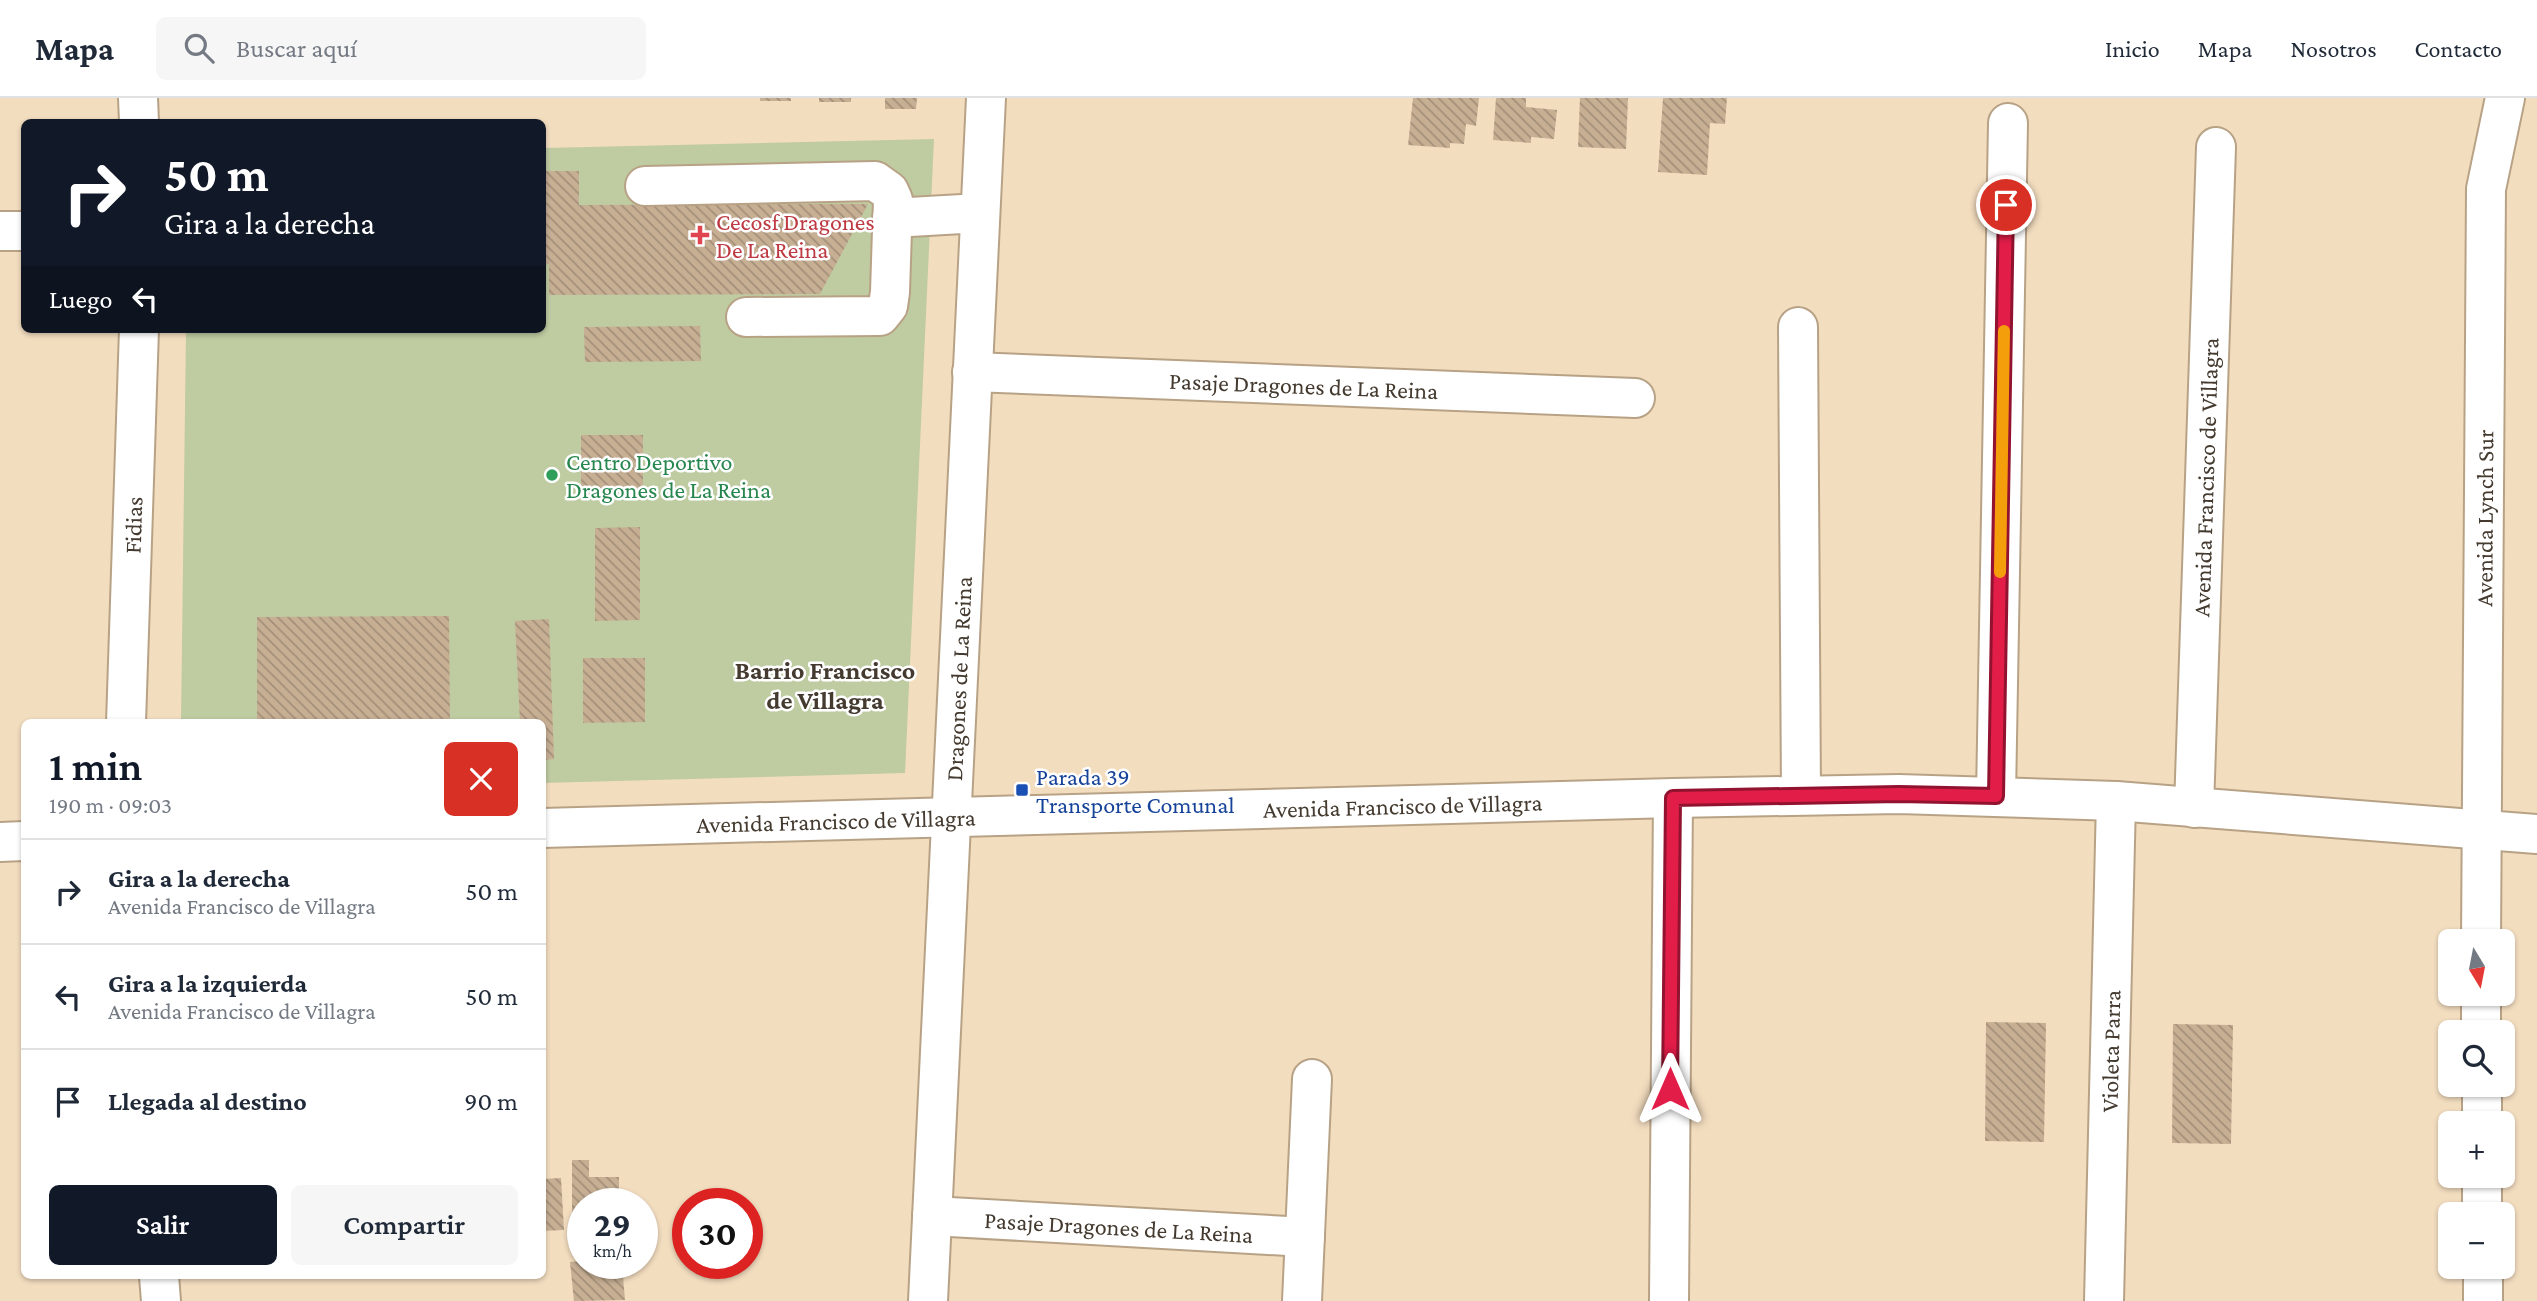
<!DOCTYPE html>
<html lang="es">
<meta charset="utf-8">
<style>
:root{--surface:#fff;--page:#f6f6f7;--text:#1f2937;--muted:#747a83;--line:#e0e1e3;--accent:#111827}
body{margin:0;font-family:"Crimson Pro",serif;background:var(--page);color:var(--text);height:100vh;display:flex;flex-direction:column;font-size:26px;white-space:nowrap}
*{box-sizing:border-box;margin:0}
p{font-size:23px;color:var(--muted)}
.icon{flex:none;width:38px;height:38px;fill:none;stroke:currentColor;stroke-width:2;stroke-linecap:round;stroke-linejoin:round}
.map{position:relative;flex:1;overflow:hidden}
.panel{position:absolute;left:21px;top:621px;width:525px;height:560px;display:flex;flex-direction:column;background:var(--surface);border-radius:10px;box-shadow:0 2px 5px #0004}
.panel>*{flex:none}
.top-card{position:absolute;left:21px;top:21px;width:525px;height:214px;border-radius:10px;box-shadow:0 2px 5px #0004;background:#111827;color:#fff;overflow:hidden}
.needle{width:46px;rotate:170deg}
.tools{position:absolute;left:2438px;top:831px;display:grid;gap:14px}
.tools a{display:grid;place-items:center;width:77px;height:77px;border-radius:10px;background:var(--surface);box-shadow:0 2px 5px #0004;font-size:35px}
.speed{position:absolute;left:567px;top:1090px;display:flex;gap:14px;font-size:35px;font-weight:700;text-align:center}
.speed>*{display:grid;place-content:center;width:91px;height:91px;border-radius:50%;background:var(--surface);box-shadow:0 2px 5px #0004;line-height:1}
.speed small{font-size:18px;font-weight:400}
.speed .limit{border:10px solid #d22;background:#fff;color:#111}
.pin{position:absolute;display:grid;place-items:center;width:60px;height:60px;color:#fff;margin:-30px;border:4px solid #fff;border-radius:50%;box-shadow:0 2px 7px #0007}
.me{position:absolute;width:77px;margin:-38px;rotate:0deg;stroke-linejoin:round;filter:drop-shadow(0 0 5px #0008)}
.turn{display:flex;align-items:center;gap:24px;height:147px;padding:0 28px;font-size:32px}
.turn .icon{width:91px;height:91px;stroke-width:2.5}
.turn b{display:block;font-size:49px;line-height:60px}
.then{display:flex;align-items:center;height:66px;padding:0 28px;background:#0003;gap:14px;font-size:26px}
.round{display:grid;place-items:center;flex:none;width:74px;height:74px;border-radius:10px;background:var(--page)}
.overview{display:flex;align-items:center;justify-content:space-between;height:119px;padding:0 28px}
h1{font-size:42px;font-weight:600;line-height:52px;color:var(--accent)}
.action{display:flex;gap:14px;margin-top:auto;padding:14px 28px}
.action a{flex:1;height:80px;border-radius:10px;background:var(--accent);color:#fff;font-size:28px;font-weight:600;line-height:80px;text-align:center}
.action a+a{background:var(--page);color:var(--text)}
ul{padding:0;list-style:none}
li{display:flex;align-items:center;gap:21px;height:105px;padding:0 28px;border-top:2px solid var(--line)}
li div{flex:1}
li b{display:block;font-size:26px}
li em{font-style:normal}
header{display:flex;align-items:center;gap:42px;box-sizing:border-box;height:98px;padding:0 35px;background:var(--surface);border-bottom:2px solid var(--line)}
header strong{font-size:33px}
nav{display:flex;gap:38px;margin-inline-start:auto;font-size:24px}
.search{width:490px;height:63px;background:var(--page);display:flex;align-items:center;gap:18px;box-sizing:border-box;padding:0 24px;border-radius:10px;color:var(--muted);font-size:26px}
.map>svg:first-child{display:block}
.pitch{fill:#bfcba1}
.building{fill:url(#building-back-hatch)}
.lines{fill:none;stroke-linecap:round;stroke-linejoin:round}
.minor-casing{stroke:#b8a286;stroke-width:42}
.minor{stroke:#fff;stroke-width:38}
.route-casing{stroke:#92132f;stroke-width:18}
.route{stroke:#e11d48;stroke-width:12}
.slow{stroke:#f59e0b;stroke-width:12}
.health-dot{fill:#e0444e;stroke:#fff;stroke-width:2.5}
.leisure-dot{fill:#2e9e5b;stroke:#fff;stroke-width:2.5}
.transit-dot{fill:#1a4fb4;stroke:#fff;stroke-width:2.5}
.labels{text-anchor:middle;dominant-baseline:central;stroke-width:5;stroke-linejoin:round;paint-order:stroke}
.health-label{font-size:24px;fill:#be3a42;stroke:#fff;text-anchor:start}
.street-label{font-size:24px;fill:#443a2f;stroke:#fff}
.leisure-label{font-size:24px;fill:#27864d;stroke:#fff;text-anchor:start}
.transit-label{font-size:24px;fill:#164399;stroke:#fff;text-anchor:start}
.neighbourhood-label{font-size:26px;font-weight:bold;fill:#443a2f;stroke:#fff}
</style>
<header>
<strong>Mapa</strong>
<div class="search"><svg class="icon" aria-label="search" viewBox="0 0 24 24"><circle cx="10" cy="10" r="6"/><path d="M15 15l6 6"/></svg>Buscar aquí</div>
<nav><a>Inicio</a><a>Mapa</a><a>Nosotros</a><a>Contacto</a></nav>
</header>
<div class="map">
<svg width="2537" height="1203" viewBox="0 0 2537 1203">
<defs>
<pattern id="building-back-hatch" width="6" height="6" patternUnits="userSpaceOnUse" patternTransform="scale(1.75)"><rect width="6" height="6" fill="#c7af94"/><path d="M-1 5l2 2M0 0l6 6M5-1l2 2" fill="none" stroke="#a38f79"/></pattern>
</defs>
<rect width="100%" height="100%" fill="#f3ddbf"/>
<polygon class="pitch" points="934,41 905,675 543,685 542,625 181,625 186,231 542,231 543,50"/>
<g class="building">
<rect x="760" y="0" width="31" height="3"/>
<rect x="819" y="0" width="32" height="4"/>
<polygon points="885,0 917,0 916,11 885,11"/>
<polygon points="1413,0 1479,0 1476,28 1466,26 1464,46 1450,45 1450,50 1408,47"/>
<polygon points="1496,0 1526,0 1526,9 1557,12 1554,41 1531,39 1531,45 1493,42"/>
<polygon points="1580,0 1628,0 1626,51 1578,49"/>
<polygon points="1663,0 1727,0 1725,26 1710,25 1707,77 1658,74"/>
<polygon points="542,73 579,73 579,107 868,106 820,196 549,197 549,166 542,167"/>
<polygon points="700,228 701,263 585,264 584,229"/>
<polygon points="581,337 643,337 643,401 581,402"/>
<polygon points="640,429 640,522 595,523 595,430"/>
<polygon points="449,518 450,625 257,625 257,519"/>
<polygon points="549,521 554,661 542,662 542,625 520,625 515,523"/>
<polygon points="583,560 645,560 645,624 583,625"/>
<polygon points="1986,924 2046,925 2044,1044 1985,1043"/>
<polygon points="2173,926 2233,927 2231,1046 2172,1045"/>
<polygon points="572,1062 589,1062 589,1079 619,1079 619,1106 583,1106 583,1131 572,1131"/>
<polygon points="561,1080 564,1132 542,1133 542,1081"/>
<polygon points="583,1163 583,1166 622,1166 625,1202 574,1203 570,1164"/>
</g>
<g class="lines">
<defs>
<g id="minor">
<polyline points="138,0 139,24"/>
<polyline points="645,88 875,83 889,93 893,102 890,194 888,208 880,218 746,219"/>
<polyline points="892,120 980,115"/>
<polyline points="0,133 24,133"/>
<polyline points="1798,229 1801,697"/>
<path id="s1" d="M 972,274 L 1635,300"/>
<path id="s2" d="M 126,625 L 139,231"/>
<polyline points="1996,698 2008,25"/>
<path id="s3" d="M 2194,710 L 2216,49"/>
<path id="s4" d="M 542,730 L 1673,700 L 1899,696 L 2116,703 L 2537,736"/>
<polyline points="0,744 24,743"/>
<path id="s5" d="M 2481,844 L 2486,91 L 2505,0"/>
<polyline points="2481,896 2481,934"/>
<polyline points="2482,987 2482,1026"/>
<polyline points="2482,1078 2482,1116"/>
<path id="s6" d="M 932,1118 L 1305,1139"/>
<polyline points="2483,1169 2483,1203"/>
<polyline points="159,1178 161,1203"/>
<path id="s7" d="M 928,1203 L 986,0"/>
<polyline points="1302,1203 1312,981"/>
<polyline points="1669,1203 1673,700"/>
<path id="s8" d="M 2104,1203 L 2116,703"/>
</g>
</defs>
<use href="#minor" class="minor-casing"/>
<use href="#minor" class="minor"/>
</g>
<g class="lines">
<defs>
<polyline id="route" points="1670,991 1673,700 1899,696 1996,698 2006,107"/>
</defs>
<use href="#route" class="route-casing"/>
<use href="#route" class="route"/>
<polyline class="slow" points="2000,474 2004,233"/>
</g>
<path class="health-dot" d="M696.5 126.5h7v7h7v7h-7v7h-7v-7h-7v-7h7z"/>
<circle class="leisure-dot" cx="552" cy="377" r="7"/>
<rect class="transit-dot" x="1015" y="685" width="14" height="14" rx="3.5"/>
<g class="labels">
<g class="health-label">
<text x="716" y="123">Cecosf Dragones<tspan x="716" dy="28">De La Reina</tspan></text>
</g>
<g class="street-label">
<text stroke="none"><textPath href="#s1" startOffset="332">Pasaje Dragones de La Reina</textPath></text>
<text stroke="none"><textPath href="#s3" startOffset="331">Avenida Francisco de Villagra</textPath></text>
<text stroke="none"><textPath href="#s5" startOffset="424">Avenida Lynch Sur</textPath></text>
<text stroke="none"><textPath href="#s2" startOffset="198">Fidias</textPath></text>
<text stroke="none"><textPath href="#s7" startOffset="623">Dragones de La Reina</textPath></text>
<text stroke="none"><textPath href="#s4" startOffset="861">Avenida Francisco de Villagra</textPath></text>
<text stroke="none"><textPath href="#s4" startOffset="294">Avenida Francisco de Villagra</textPath></text>
<text stroke="none"><textPath href="#s8" startOffset="250">Violeta Parra</textPath></text>
<text stroke="none"><textPath href="#s6" startOffset="187">Pasaje Dragones de La Reina</textPath></text>
</g>
<g class="leisure-label">
<text x="566" y="363">Centro Deportivo<tspan x="566" dy="28">Dragones de La Reina</tspan></text>
</g>
<g class="transit-label">
<text x="1036" y="678">Parada 39<tspan x="1036" dy="28">Transporte Comunal</tspan></text>
</g>
<g class="neighbourhood-label">
<text x="825" y="572">Barrio Francisco<tspan x="825" dy="30">de Villagra</tspan></text>
</g>
</g>
</svg>
<div class="tools">
<a><svg class="needle" viewBox="-14 -14 28 28"><path d="M0-13l5 13h-10z" fill="#e53935"/><path d="M0 13l5-13h-10z" fill="#747a83"/></svg></a>
<a><svg class="icon" aria-label="search" viewBox="0 0 24 24"><circle cx="10" cy="10" r="6"/><path d="M15 15l6 6"/></svg></a>
<a>+</a>
<a>−</a>
</div>
<div class="speed"><div>29<small>km/h</small></div><div class="limit">30</div></div>
<div class="pin" style="left:2006px;top:107px;background:#d93025"><svg class="icon" aria-label="arrive" viewBox="0 0 24 24"><path d="M6 21V4h12l-3 4 3 4H6"/></svg></div>
<svg class="me" style="left:1670px;top:991px" viewBox="-20 -20 40 40"><path d="M0-17L14 15 0 8-14 15z" fill="#e11d48" stroke="#fff" stroke-width="4"/></svg>
<div class="top-card">
<div class="turn"><svg class="icon" aria-label="right" viewBox="0 0 24 24"><path d="M7 20v-9h11M14 6l5 5-5 5"/></svg><div><b>50 m</b>Gira a la derecha</div></div>
<div class="then">Luego<svg class="icon" aria-label="left" viewBox="0 0 24 24"><path d="M17 20v-9H6M10 6l-5 5 5 5"/></svg></div>
</div>
<section class="panel">
<div class="overview"><div><h1>1 min</h1><p>190 m · 09:03</p></div><a class="round" style="background:#d93025;color:#fff"><svg class="icon" aria-label="close" viewBox="0 0 24 24"><path d="M6 6l12 12M18 6L6 18"/></svg></a></div>
<ul>
<li><svg class="icon" aria-label="right" viewBox="0 0 24 24"><path d="M7 20v-9h11M14 6l5 5-5 5"/></svg><div><b>Gira a la derecha</b><p>Avenida Francisco de Villagra</p></div><em>50 m</em></li>
<li><svg class="icon" aria-label="left" viewBox="0 0 24 24"><path d="M17 20v-9H6M10 6l-5 5 5 5"/></svg><div><b>Gira a la izquierda</b><p>Avenida Francisco de Villagra</p></div><em>50 m</em></li>
<li><svg class="icon" aria-label="arrive" viewBox="0 0 24 24"><path d="M6 21V4h12l-3 4 3 4H6"/></svg><div><b>Llegada al destino</b></div><em>90 m</em></li>
</ul>
<div class="action"><a>Salir</a><a>Compartir</a></div>
</section>
</div>
